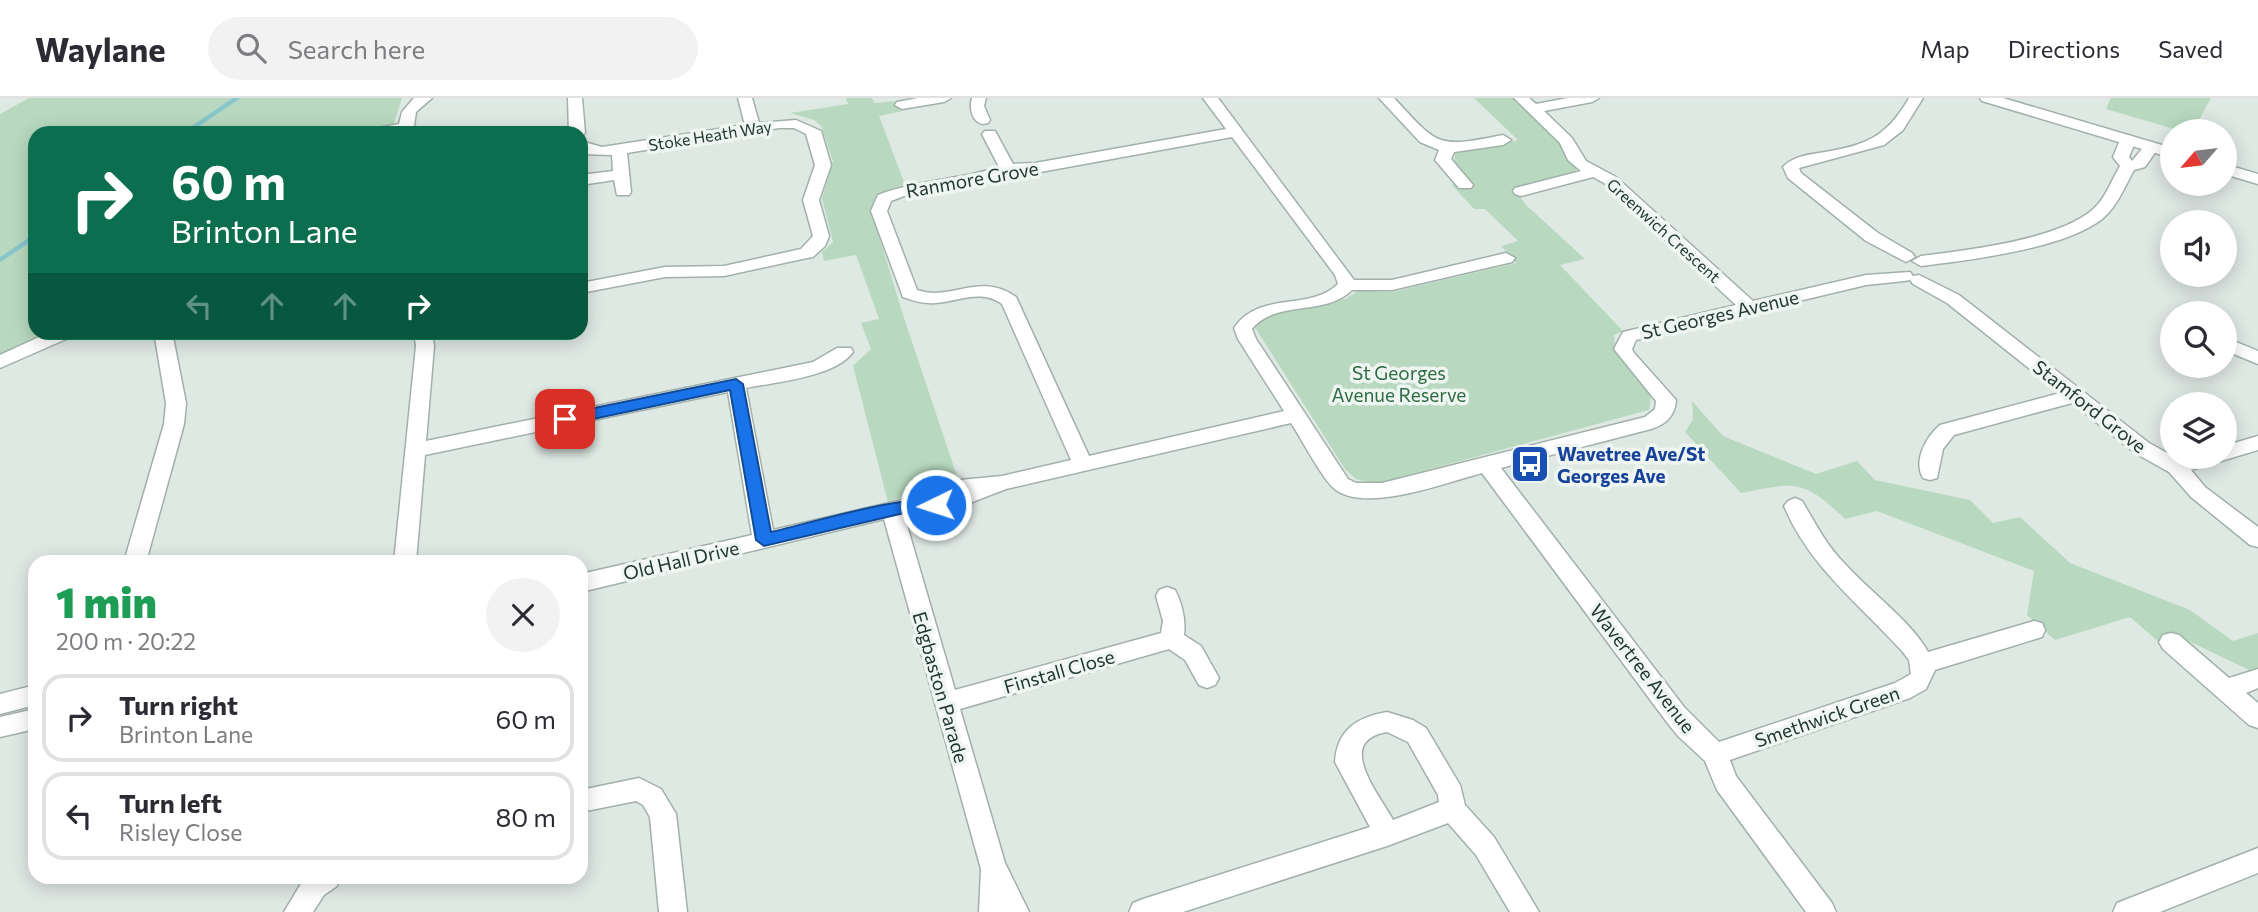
<!DOCTYPE html>
<meta charset="utf-8">
<style>
:root{--surface:#fff;--page:#f2f2f3;--text:#2b2b33;--muted:#7c7c81;--line:#e1e1e2}
body{margin:0;font-family:Commissioner,sans-serif;background:var(--page);color:var(--text);height:100vh;display:flex;flex-direction:column;font-size:26px;white-space:nowrap}
*{box-sizing:border-box;margin:0}
p{font-size:23px;color:var(--muted)}
.icon{flex:none;width:38px;height:38px;fill:none;stroke:currentColor;stroke-width:2;stroke-linecap:round;stroke-linejoin:round}
.map{position:relative;flex:1;overflow:hidden}
.sheet{position:absolute;left:28px;top:457px;width:560px;height:329px;display:flex;flex-direction:column;background:var(--surface);border-radius:21px;box-shadow:0 4px 18px #0003}
.sheet>*{flex:none}
.guide{position:absolute;left:28px;top:28px;width:560px;height:214px;border-radius:21px;box-shadow:0 4px 18px #0003;background:#0b6e4f;color:#fff;overflow:hidden}
.needle{width:46px;rotate:242deg}
.buttons{position:absolute;left:2160px;top:21px;display:grid;gap:14px}
.buttons a{display:grid;place-items:center;width:77px;height:77px;border-radius:50%;background:var(--surface);box-shadow:0 4px 18px #0003;font-size:35px}
.pin{position:absolute;display:grid;place-items:center;width:60px;height:60px;color:#fff;margin:-30px;border-radius:14px;box-shadow:0 4px 10px #0006}
.me{position:absolute;width:77px;margin:-38px;rotate:266deg;stroke-linejoin:round;filter:drop-shadow(0 0 5px #0008)}
.turn{display:flex;align-items:center;gap:24px;height:147px;padding:0 28px;font-size:32px}
.turn .icon{width:91px;height:91px;stroke-width:2.5}
.turn b{display:block;font-size:49px;line-height:60px}
.lanes{display:flex;align-items:center;height:66px;padding:0 28px;background:#0003;justify-content:center;gap:35px;direction:ltr}
.lanes .off{opacity:.35}
.round{display:grid;place-items:center;flex:none;width:74px;height:74px;border-radius:37px;background:var(--page)}
.head{display:flex;align-items:center;justify-content:space-between;height:119px;padding:0 28px}
h1{font-size:42px;font-weight:800;line-height:52px;color:#1e9e55}
ul{padding:0;list-style:none}
li{display:flex;align-items:center;gap:21px;height:88px;margin:0 14px 10px;padding:0 14px;border:4px solid var(--line);border-radius:21px}
li div{flex:1}
li b{display:block;font-size:26px}
li em{font-style:normal}
header{display:flex;align-items:center;gap:42px;box-sizing:border-box;height:98px;padding:0 35px;background:var(--surface);border-bottom:2px solid var(--line)}
header strong{font-size:33px}
nav{display:flex;gap:38px;margin-inline-start:auto;font-size:24px}
.search{width:490px;height:63px;background:var(--page);display:flex;align-items:center;gap:18px;box-sizing:border-box;padding:0 24px;border-radius:38px;color:var(--muted);font-size:26px}
.map>svg:first-child{display:block}
.green{fill:#b8d9bf}
.lines{fill:none;stroke-linecap:round;stroke-linejoin:round}
.stream{stroke:#89c6cc;stroke-width:4.5}
.minor-casing{stroke:#a2b0aa;stroke-width:3}
.tertiary-casing{stroke:#a2b0aa;stroke-width:3}
.minor{fill:#fff;fill-rule:evenodd}
.tertiary{fill:#fff;fill-rule:evenodd}
.route{fill:#1a73e8;stroke:#114b97;stroke-width:2}
.labels{text-anchor:middle;dominant-baseline:central;stroke-width:7;stroke-linejoin:round;paint-order:stroke}
.far-street-label{font-size:16px;fill:#213830;stroke:#eff6f2}
.street-label{font-size:19px;fill:#213830;stroke:#eff6f2}
.park-label{font-size:19px;fill:#2d6c41;stroke:#eff6f2}
.transit-label{font-size:19px;font-weight:bold;fill:#164399;stroke:#eff6f2;text-anchor:start}
</style>
<header>
<strong>Waylane</strong>
<div class="search"><svg class="icon" aria-label="search" viewBox="0 0 24 24"><circle cx="10" cy="10" r="6"/><path d="M15 15l6 6"/></svg>Search here</div>
<nav><a>Map</a><a>Directions</a><a>Saved</a></nav>
</header>
<div class="map">
<svg width="2258" height="814" viewBox="0 0 2258 814">
<rect width="100%" height="100%" fill="#dfe9e4"/>
<g class="green">
<polygon points="29,0 402,0 393,28 348,35 35,35 35,234 49,235 0,256 0,16"/>
<polygon points="846,0 872,0 874,5 898,3 902,13 879,18 906,89 887,93 874,103 872,115 904,220 960,387 936,387 888,404 853,268 871,251 861,225 879,221 856,157 824,163 822,154 833,144 822,100 833,63 821,28 814,22 790,15 848,6"/>
<polygon points="1474,0 1514,0 1560,45 1562,53 1576,69 1575,76 1567,79 1514,90 1526,107 1585,161 1560,167 1623,233 1614,237 1616,254 1652,294 1649,312 1375,386 1356,381 1345,371 1256,231 1257,224 1266,218 1345,201 1358,193 1392,194 1516,165 1501,148 1518,143 1485,111 1474,111 1452,87 1470,82 1454,64 1455,55 1518,42"/>
<polygon points="2111,0 2211,0 2193,33 2181,33 2106,11"/>
<path d="M 1692,303 L 1723,338 L 1816,376 L 1857,363 L 1875,382 L 1970,402 L 1993,425 L 2020,419 L 2070,465 L 2190,512 L 2233,543 L 2258,535 L 2258,579 L 2249,572 L 2180,539 L 2161,546 L 2130,519 L 2055,542 L 2027,517 L 2034,473 L 1877,413 L 1845,421 C 1803,381 1795,384 1741,395 L 1685,334 L 1693,321 Z"/>
</g>
<g class="lines">
<g class="stream">
<polyline points="185,35 237,0"/>
<polyline points="0,162 35,138"/>
</g>
<defs>
<g id="minor">
<polygon points="414,0 432,0 416,14 413,35 364,35 367,32 399,26 402,14"/>
<polygon points="568,0 582,0 585,35 582,38 581,35 569,35"/>
<polygon points="738,0 752,0 759,25 796,22 821,33 831,67 819,102 829,138 825,148 813,159 807,160 724,178 665,179 581,195 581,185 665,169 724,168 801,151 813,138 803,102 815,67 806,36 794,30 779,30 627,55 631,94 629,97 617,97 614,82 581,87 581,77 613,73 612,57 581,56 581,43 602,49 745,27"/>
<polygon points="918,0 951,0 944,4 902,11 895,7 897,4"/>
<path d="M 972,0 L 986,0 L 984,8 L 990,22 L 988,25 L 983,26 C 972,24 969,10 972,0 Z"/>
<path d="M 1203,0 L 1218,0 L 1354,182 L 1392,182 L 1506,155 L 1515,160 L 1512,164 L 1392,192 L 1352,192 C 1325,219 1276,201 1252,231 L 1256,241 L 1348,381 L 1356,385 L 1382,385 L 1645,319 L 1655,311 L 1656,303 L 1614,251 L 1623,234 L 1736,207 L 1604,85 L 1593,79 L 1521,98 L 1515,96 L 1513,93 L 1515,90 L 1581,73 L 1568,62 L 1560,45 L 1514,0 L 1529,0 L 1536,6 L 1568,0 L 1599,0 L 1592,4 L 1544,13 L 1572,40 L 1586,63 L 1616,79 L 1753,203 L 1866,177 L 1910,174 L 1913,178 L 1910,182 L 1904,183 L 1866,187 L 1636,242 L 1632,251 L 1634,255 L 1676,302 C 1675,318 1665,327 1651,331 L 1501,370 L 1684,609 L 1719,644 L 1895,585 L 1911,576 L 1909,562 L 1902,553 C 1859,506 1809,468 1784,408 L 1788,403 L 1795,400 L 1802,403 C 1816,426 1826,447 1845,466 C 1869,493 1912,524 1928,554 L 2034,523 L 2042,525 L 2045,532 L 2042,539 L 1935,572 L 1926,591 L 1910,600 L 1730,662 L 1736,678 L 1832,805 L 1836,814 L 1806,814 L 1717,692 L 1705,663 L 1678,638 L 1666,623 L 1482,375 C 1447,384 1368,415 1336,392 C 1324,384 1301,340 1291,325 L 1006,391 L 949,413 L 904,417 L 955,592 L 1161,535 L 1163,523 L 1156,498 L 1159,492 L 1167,489 L 1175,492 C 1182,506 1186,521 1184,537 L 1201,548 L 1219,580 L 1215,587 L 1207,590 L 1199,587 L 1185,562 L 1169,551 L 960,611 L 1005,765 L 1029,814 L 979,814 L 981,771 L 884,421 L 581,494 L 581,476 L 752,437 L 728,294 L 425,357 L 416,464 L 394,464 L 416,248 L 414,234 L 432,234 L 434,248 L 426,343 L 813,264 L 837,250 L 851,250 L 853,254 C 835,279 776,284 746,290 L 773,432 L 902,402 L 939,384 L 1002,378 L 1071,362 L 1002,206 C 981,191 960,203 936,205 C 924,206 914,203 903,199 L 871,113 L 878,97 C 917,82 960,82 999,69 L 982,36 L 985,33 L 995,33 L 1013,66 L 1035,65 L 1226,31 ZM 1232,39 L 1335,177 L 1338,186 C 1309,214 1259,192 1234,230 L 1238,241 L 1284,313 L 1089,358 L 1016,199 C 979,173 952,204 917,192 L 887,113 L 891,103 L 904,98 L 985,84 L 1010,76 L 1035,75 Z"/>
<path d="M 1379,0 L 1394,0 C 1439,49 1437,50 1503,37 L 1511,42 L 1503,47 L 1454,54 L 1451,61 L 1473,87 L 1471,90 L 1459,90 L 1435,62 L 1439,52 L 1420,44 Z"/>
<path d="M 1909,0 L 1923,0 L 1903,32 L 1884,47 L 1799,70 L 1801,75 L 1878,135 L 1912,155 L 1915,159 L 1906,164 L 1866,143 L 1788,80 L 1783,69 C 1792,59 1806,57 1819,55 C 1863,48 1886,41 1909,0 Z"/>
<path d="M 2128,37 L 2136,42 L 2129,59 L 2132,63 L 2146,46 L 2156,46 L 2159,49 L 2145,69 L 2134,72 C 2125,88 2117,109 2102,121 C 2064,151 1969,162 1921,168 L 1912,163 L 1921,158 C 1967,152 2056,142 2091,113 C 2105,102 2111,83 2120,68 L 2113,59 L 2120,42 Z"/>
<path d="M 1919,177 L 1959,197 L 2149,345 L 2178,361 L 2224,359 L 2224,348 L 2258,338 L 2258,352 L 2191,372 L 2205,389 L 2258,429 L 2258,449 L 2250,447 L 2191,399 L 2169,374 L 2135,355 L 2072,305 L 1954,337 L 1943,351 L 1937,380 L 1930,382 L 1923,380 C 1913,363 1926,339 1940,327 L 2060,295 L 1947,205 L 1913,186 L 1910,182 L 1913,178 Z"/>
<polygon points="50,234 76,234 73,238 0,270 0,257"/>
<polygon points="154,234 172,234 186,305 184,326 146,464 124,464 164,326 166,305"/>
<polygon points="2224,239 2258,253 2258,266 2224,252"/>
<polygon points="2171,535 2179,537 2229,580 2258,571 2258,590 2246,595 2258,605 2258,630 2249,627 2163,551 2159,544 2163,537"/>
<polygon points="35,587 35,607 0,616 0,596"/>
<polygon points="35,611 35,631 0,639 0,619"/>
<path d="M 1387,614 L 1413,622 L 1426,630 L 1460,687 L 1465,707 L 1494,739 L 1539,814 L 1510,814 L 1476,757 L 1448,725 L 1387,748 L 1183,814 L 1129,814 L 1133,805 L 1143,801 L 1370,729 L 1335,664 C 1337,632 1357,619 1387,614 ZM 1387,634 L 1408,644 L 1438,697 L 1439,704 L 1393,722 C 1379,696 1334,643 1387,634 Z"/>
<polygon points="639,680 661,691 676,716 687,814 659,814 650,719 643,707 636,703 581,714 581,692"/>
<polygon points="2258,750 2258,775 2160,814 2113,814 2117,805"/>
<polygon points="305,779 340,779 337,788 324,797 313,814 284,814"/>
</g>
<g id="tertiary">
<polygon points="1980,0 2003,0 2172,50 2172,60 1982,3"/>
<polygon points="2224,66 2258,76 2258,86 2224,76"/>
</g>
</defs>
<use href="#minor" class="minor-casing"/>
<use href="#tertiary" class="tertiary-casing"/>
<use href="#minor" class="minor"/>
<use href="#tertiary" class="tertiary"/>
</g>
<path class="route" d="M 736,281 L 743,286 L 771,434 C 807,426 912,394 942,403 L 944,407 L 942,411 L 904,415 L 764,448 L 756,442 L 730,292 L 565,327 L 558,321 L 565,316 Z"/>
<defs>
<symbol id="bus-square" viewBox="-11 -11 22 22"><rect x="-9" y="-9" width="18" height="18" rx="4" fill="#1a4fb4" stroke="#eff6f2"/><path d="M-5-6H5V4H4V6H2V4H-2V6H-4V4H-5ZM-3.5-4V0h7V-4ZM-3.5 1.2v1.5H-2V1.2ZM2 1.2v1.5H3.5V1.2Z" fill="#fff"/></symbol>
</defs>
<g fill-rule="evenodd">
<use href="#bus-square" x="1508" y="344" width="44" height="44"/>
</g>
<g class="labels">
<g class="far-street-label">
<text transform="translate(710 37) rotate(-9)">Stoke Heath Way</text>
<text transform="translate(1664 132) rotate(42)">Greenwich Crescent</text>
</g>
<g class="street-label">
<text transform="translate(972 81) rotate(-10)">Ranmore Grove</text>
<text transform="translate(1720 216) rotate(-13)">St Georges Avenue</text>
<text transform="translate(2090 308) rotate(38)">Stamford Grove</text>
<text transform="translate(681 462) rotate(-13)">Old Hall Drive</text>
<text transform="translate(1643 570) rotate(52)">Wavertree Avenue</text>
<text transform="translate(1059 573) rotate(-16)">Finstall Close</text>
<text transform="translate(941 589) rotate(74)">Edgbaston Parade</text>
<text transform="translate(1827 618) rotate(-19)">Smethwick Green</text>
</g>
<g class="park-label">
<text x="1399" y="274">St Georges<tspan x="1399" dy="22">Avenue Reserve</tspan></text>
</g>
<g class="transit-label">
<text x="1557" y="355">Wavetree Ave/St<tspan x="1557" dy="22">Georges Ave</tspan></text>
</g>
</g>
</svg>
<div class="buttons">
<a><svg class="needle" viewBox="-14 -14 28 28"><path d="M0-13l5 13h-10z" fill="#e53935"/><path d="M0 13l5-13h-10z" fill="#7c7c81"/></svg></a>
<a><svg class="icon" aria-label="sound" viewBox="0 0 24 24"><path d="M4 9h4l5-4v14l-5-4H4zM17 9q2 3 0 6"/></svg></a>
<a><svg class="icon" aria-label="search" viewBox="0 0 24 24"><circle cx="10" cy="10" r="6"/><path d="M15 15l6 6"/></svg></a>
<a><svg class="icon" aria-label="layers" viewBox="0 0 24 24"><path d="M12 4l9 5-9 5-9-5zM3 14l9 5 9-5"/></svg></a>
</div>
<div class="pin" style="left:565px;top:321px;background:#d93025"><svg class="icon" aria-label="arrive" viewBox="0 0 24 24"><path d="M6 21V4h12l-3 4 3 4H6"/></svg></div>
<svg class="me" style="left:936px;top:407px" viewBox="-20 -20 40 40"><circle r="17" fill="#1a73e8" stroke="#fff" stroke-width="3"/><path d="M0-11L8 9 0 5-8 9z" fill="#fff"/></svg>
<div class="guide">
<div class="turn"><svg class="icon" aria-label="right" viewBox="0 0 24 24"><path d="M7 20v-9h11M14 6l5 5-5 5"/></svg><div><b>60 m</b>Brinton Lane</div></div>
<div class="lanes"><svg class="icon off" aria-label="left" viewBox="0 0 24 24"><path d="M17 20v-9H6M10 6l-5 5 5 5"/></svg><svg class="icon off" aria-label="ahead" viewBox="0 0 24 24"><path d="M12 20V5M6 11l6-6 6 6"/></svg><svg class="icon off" aria-label="ahead" viewBox="0 0 24 24"><path d="M12 20V5M6 11l6-6 6 6"/></svg><svg class="icon" aria-label="right" viewBox="0 0 24 24"><path d="M7 20v-9h11M14 6l5 5-5 5"/></svg></div>
</div>
<section class="sheet">
<div class="head"><div><h1>1 min</h1><p>200 m · 20:22</p></div><a class="round"><svg class="icon" aria-label="close" viewBox="0 0 24 24"><path d="M6 6l12 12M18 6L6 18"/></svg></a></div>
<ul>
<li><svg class="icon" aria-label="right" viewBox="0 0 24 24"><path d="M7 20v-9h11M14 6l5 5-5 5"/></svg><div><b>Turn right</b><p>Brinton Lane</p></div><em>60 m</em></li>
<li><svg class="icon" aria-label="left" viewBox="0 0 24 24"><path d="M17 20v-9H6M10 6l-5 5 5 5"/></svg><div><b>Turn left</b><p>Risley Close</p></div><em>80 m</em></li>
</ul>
</section>
</div>
